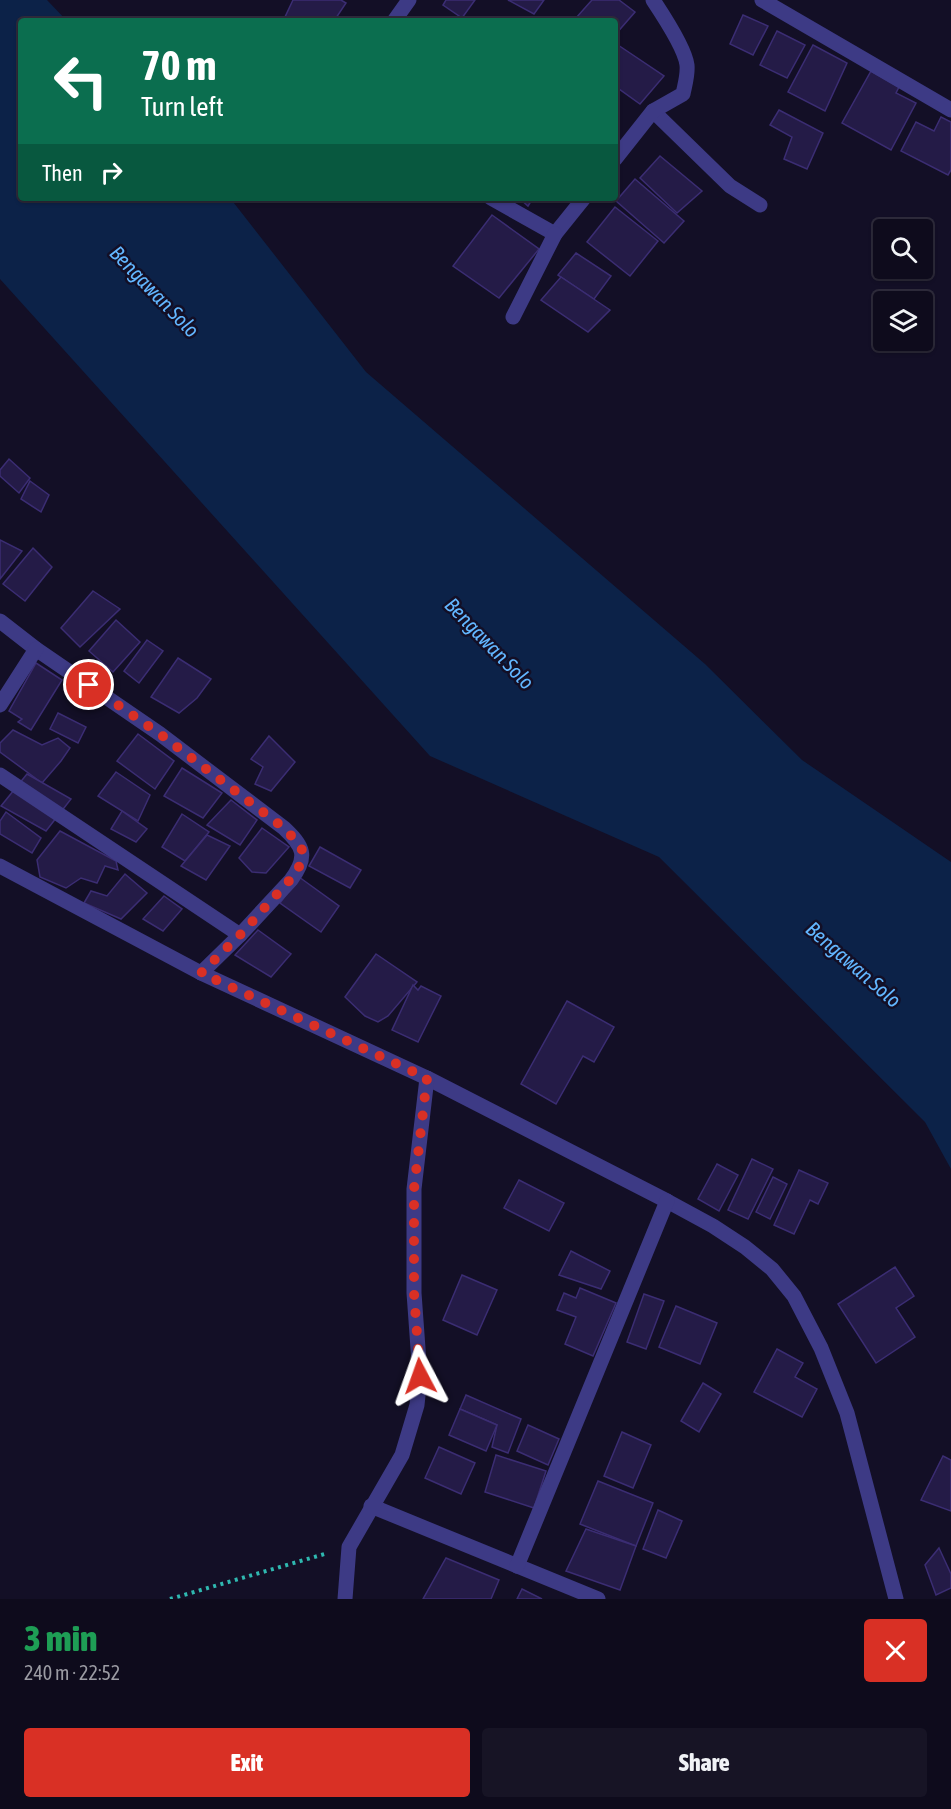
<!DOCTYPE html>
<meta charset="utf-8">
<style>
:root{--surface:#0e0b1c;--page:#171425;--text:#f1f3f6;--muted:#9b9ba3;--line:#2e2b3b;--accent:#d93025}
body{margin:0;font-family:"Asap Condensed",sans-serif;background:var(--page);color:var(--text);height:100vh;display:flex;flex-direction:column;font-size:22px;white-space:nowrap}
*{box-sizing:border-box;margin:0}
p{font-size:20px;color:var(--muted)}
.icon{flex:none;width:33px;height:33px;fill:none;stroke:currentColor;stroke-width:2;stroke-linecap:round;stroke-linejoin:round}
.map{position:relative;height:1599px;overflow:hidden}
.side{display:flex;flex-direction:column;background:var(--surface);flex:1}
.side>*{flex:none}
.guide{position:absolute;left:18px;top:18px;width:600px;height:183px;border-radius:6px;box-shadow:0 2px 4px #0004,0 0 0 2px var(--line);background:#0b6e4f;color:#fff;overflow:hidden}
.controls{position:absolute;left:873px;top:219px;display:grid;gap:12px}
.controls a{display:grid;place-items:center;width:60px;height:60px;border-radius:6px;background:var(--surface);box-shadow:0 2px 4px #0004,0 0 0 2px var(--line);font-size:30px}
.pin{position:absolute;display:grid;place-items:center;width:51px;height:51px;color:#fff;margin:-26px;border:3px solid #fff;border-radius:50%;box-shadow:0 2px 6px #0007}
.me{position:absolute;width:66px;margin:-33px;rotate:356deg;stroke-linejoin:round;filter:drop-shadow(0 0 4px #0008)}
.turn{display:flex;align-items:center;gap:21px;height:126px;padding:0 24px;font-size:27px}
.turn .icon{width:78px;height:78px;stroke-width:2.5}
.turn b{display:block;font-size:42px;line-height:51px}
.then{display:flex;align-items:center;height:57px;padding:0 24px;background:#0003;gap:12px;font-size:22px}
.round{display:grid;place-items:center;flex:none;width:63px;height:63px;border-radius:6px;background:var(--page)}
.summary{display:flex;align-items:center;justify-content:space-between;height:102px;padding:0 24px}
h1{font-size:36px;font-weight:800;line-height:45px;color:#1e9e55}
.action{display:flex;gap:12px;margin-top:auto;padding:12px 24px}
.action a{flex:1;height:69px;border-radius:6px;background:var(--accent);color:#fff;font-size:24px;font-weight:800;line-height:69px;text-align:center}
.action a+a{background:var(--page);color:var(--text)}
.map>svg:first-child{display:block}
.water{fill:#0c2248}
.building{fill:#241b47;stroke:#3b2d73;stroke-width:1.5}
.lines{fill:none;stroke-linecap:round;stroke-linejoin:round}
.path{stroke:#2fb8b0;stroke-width:4;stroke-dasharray:3 4.5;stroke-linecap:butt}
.minor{stroke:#3d3a85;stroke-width:15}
.route{stroke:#d93025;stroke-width:10;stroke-dasharray:0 18}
.labels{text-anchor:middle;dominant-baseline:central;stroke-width:5;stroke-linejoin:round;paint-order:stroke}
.water-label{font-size:21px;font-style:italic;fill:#62b6ff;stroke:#130f26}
</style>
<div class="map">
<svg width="951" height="1599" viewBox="0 0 951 1599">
<rect width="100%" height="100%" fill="#130f26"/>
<polygon class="water" points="0,0 47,0 67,21 21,21 21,198 230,198 366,372 705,664 802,760 951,862 951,1169 925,1122 659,857 430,756 0,279"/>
<g class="building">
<polygon points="293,0 341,0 346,3 334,21 293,21 285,17"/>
<polygon points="446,0 475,0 462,18 443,5"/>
<polygon points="508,0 544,0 534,14"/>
<polygon points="592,0 619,0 635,12 615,35 615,21 578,21 575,19"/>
<polygon points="743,15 768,26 753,55 730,44"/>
<polygon points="777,31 805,45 787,78 760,65"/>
<polygon points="615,43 664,76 640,104 615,86"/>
<polygon points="813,45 847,63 825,111 788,92"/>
<polygon points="871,71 899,87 896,93 916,103 891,150 842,123"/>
<polygon points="779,110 823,133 807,169 784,159 792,137 770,125"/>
<polygon points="941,117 951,122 951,170 948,175 901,151 916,122 934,131"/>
<polygon points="660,156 702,191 677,213 640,178"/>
<polygon points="635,179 684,221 664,243 616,201"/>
<polygon points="519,198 533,198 528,206"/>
<polygon points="615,207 658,241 630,276 587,242"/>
<polygon points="492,215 539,249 499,298 453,266"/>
<polygon points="576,253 611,276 594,299 558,275"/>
<polygon points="561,277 610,310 588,332 541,300"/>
<polygon points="9,459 30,478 19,493 0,476 0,470"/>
<polygon points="30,481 49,495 41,512 21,499"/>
<polygon points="0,540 22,551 0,579"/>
<polygon points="33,548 52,567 25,601 3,584"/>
<polygon points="93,591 120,609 80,647 61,628"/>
<polygon points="116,620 140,642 113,672 89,651"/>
<polygon points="147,640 163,651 139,683 124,671"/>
<polygon points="178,658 211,679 197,698 179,713 151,697"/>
<polygon points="36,663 62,680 31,730 18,722 22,719 9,711"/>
<polygon points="58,713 86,727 78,743 50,729"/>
<polygon points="13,730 42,745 58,738 70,748 61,761 42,783 0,752 0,743"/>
<polygon points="138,734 174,761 155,789 117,761"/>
<polygon points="269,736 295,762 271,791 255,784 263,767 251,759"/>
<polygon points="182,768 222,793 203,818 164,796"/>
<polygon points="116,772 150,795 138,821 98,796"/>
<polygon points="27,774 71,799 46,831 1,806"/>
<polygon points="231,800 257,820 240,845 207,825"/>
<polygon points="122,811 147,829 136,842 111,829"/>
<polygon points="6,812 41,838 32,853 0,834 0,821"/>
<polygon points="182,814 209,832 185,861 162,847"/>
<polygon points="262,828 289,847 266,873 252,872 239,858"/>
<polygon points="60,831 116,861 118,870 105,866 97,883 81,878 66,888 40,877 37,860"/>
<polygon points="207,835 230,846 206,880 181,866"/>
<polygon points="320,847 361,870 350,888 309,866"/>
<polygon points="125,874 147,893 121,919 84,903 91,891 107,896"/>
<polygon points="299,877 339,906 321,932 280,903"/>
<polygon points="164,896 182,909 163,931 143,919"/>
<polygon points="258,930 291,954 271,977 235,955"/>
<polygon points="376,954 417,982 388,1016 378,1022 365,1016 345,997"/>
<polygon points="413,985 418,990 421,986 441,996 418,1042 392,1030"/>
<polygon points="567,1001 614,1027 594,1062 583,1056 556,1104 521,1084"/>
<polygon points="752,1159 773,1169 748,1219 728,1210"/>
<polygon points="717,1164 738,1175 719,1211 698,1199"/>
<polygon points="799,1170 828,1183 818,1204 810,1200 794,1234 774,1225"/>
<polygon points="773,1177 787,1184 770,1219 756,1212"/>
<polygon points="519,1180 564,1203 549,1231 504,1208"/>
<polygon points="571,1251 610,1271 601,1289 559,1275"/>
<polygon points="895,1267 914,1296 896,1308 915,1337 876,1363 838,1304"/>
<polygon points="462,1275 497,1290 477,1335 443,1320"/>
<polygon points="580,1288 616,1303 593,1356 565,1344 576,1317 557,1310 564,1293 576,1298"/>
<polygon points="644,1294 664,1301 646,1349 627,1342"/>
<polygon points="676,1306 717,1323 700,1364 659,1347"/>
<polygon points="777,1349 803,1363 795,1377 817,1389 802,1417 754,1392"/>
<polygon points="703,1383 721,1394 699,1432 681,1421"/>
<polygon points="466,1395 521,1419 508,1453 492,1447 497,1425 460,1409"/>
<polygon points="460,1409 497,1425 486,1451 449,1435"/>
<polygon points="528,1425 559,1439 548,1465 517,1451"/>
<polygon points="622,1432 651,1445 633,1488 604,1476"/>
<polygon points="439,1447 475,1463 461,1494 425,1478"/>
<polygon points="496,1455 546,1471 534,1508 485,1492"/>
<polygon points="943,1456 951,1460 951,1511 921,1500"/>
<polygon points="598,1481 653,1503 636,1546 580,1524"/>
<polygon points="658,1510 682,1521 666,1558 643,1549"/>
<polygon points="586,1529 636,1546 620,1590 566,1571"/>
<polygon points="939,1548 951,1574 951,1588 936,1595 925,1565"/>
<polygon points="446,1558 499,1580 491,1599 423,1599"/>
<polygon points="522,1589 542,1599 517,1599"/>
</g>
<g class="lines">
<polyline class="path" points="170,1599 328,1553"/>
<g class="minor">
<polyline points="762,0 951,110"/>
<polyline points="394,21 409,0"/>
<polyline points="653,111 730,186 760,205"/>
<path d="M 615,159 L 653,111 L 683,94 C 685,84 688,75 687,65 C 685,48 663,15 653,0"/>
<polyline points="491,198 555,234 584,198"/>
<polyline points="513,317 555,234"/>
<path d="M 0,621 L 36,649 L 160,734 L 284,828 C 303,846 309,856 291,880 L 240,935 L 201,973"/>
<polyline points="0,705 36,649"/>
<polyline points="0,775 240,935"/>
<polyline points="0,866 201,973 427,1078 667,1201 713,1226 745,1247 772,1269 794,1296 821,1348 847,1413 896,1599"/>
<polyline points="371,1506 598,1599"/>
<polyline points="517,1566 667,1201"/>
<polyline points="345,1599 349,1547 402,1455 417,1405 420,1376 414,1293 414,1189 427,1078"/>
</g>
</g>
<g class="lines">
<polyline class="route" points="89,685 160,734 284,828 299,844 302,850 303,856 297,872 240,935 201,973 427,1078 414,1189 414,1293 420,1376"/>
</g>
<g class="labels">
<g class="water-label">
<text transform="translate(155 291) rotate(46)">Bengawan Solo</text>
<text transform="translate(490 643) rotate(46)">Bengawan Solo</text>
<text transform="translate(854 964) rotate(41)">Bengawan Solo</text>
</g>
</g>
</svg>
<div class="controls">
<a><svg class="icon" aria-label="search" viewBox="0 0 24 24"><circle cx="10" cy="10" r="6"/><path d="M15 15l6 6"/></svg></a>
<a><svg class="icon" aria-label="layers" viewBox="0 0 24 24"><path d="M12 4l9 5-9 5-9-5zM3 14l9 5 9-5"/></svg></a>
</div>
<div class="pin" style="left:89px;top:685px;background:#d93025"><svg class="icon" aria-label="arrive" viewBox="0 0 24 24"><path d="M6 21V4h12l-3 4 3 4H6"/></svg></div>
<svg class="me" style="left:420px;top:1376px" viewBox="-20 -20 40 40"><path d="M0-17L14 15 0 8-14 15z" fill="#d93025" stroke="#fff" stroke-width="4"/></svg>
<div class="guide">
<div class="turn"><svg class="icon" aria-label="left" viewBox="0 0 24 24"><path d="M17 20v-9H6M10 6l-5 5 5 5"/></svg><div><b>70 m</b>Turn left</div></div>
<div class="then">Then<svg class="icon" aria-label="right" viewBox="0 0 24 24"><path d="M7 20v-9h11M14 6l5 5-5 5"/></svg></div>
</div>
</div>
<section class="side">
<div class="summary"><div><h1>3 min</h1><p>240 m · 22:52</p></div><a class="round" style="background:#d93025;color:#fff"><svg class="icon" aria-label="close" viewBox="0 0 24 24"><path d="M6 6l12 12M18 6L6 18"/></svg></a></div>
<div class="action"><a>Exit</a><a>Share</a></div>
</section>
